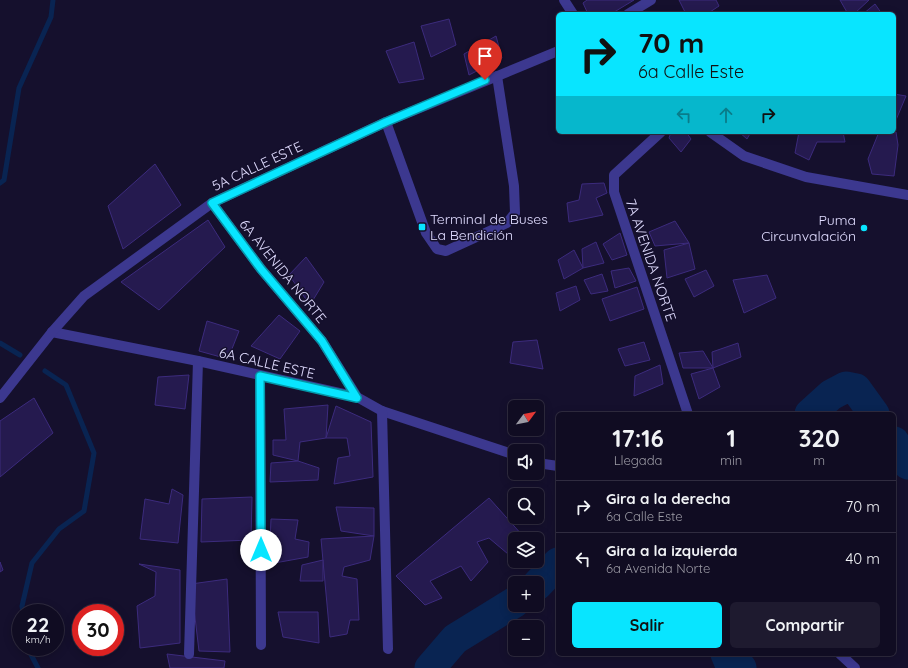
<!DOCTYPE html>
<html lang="es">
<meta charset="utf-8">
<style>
:root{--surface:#100c22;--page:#1e1a2f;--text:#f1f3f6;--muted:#9c9ba5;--line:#302c40;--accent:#08e5ff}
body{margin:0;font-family:Quicksand,sans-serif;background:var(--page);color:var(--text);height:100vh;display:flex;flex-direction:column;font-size:15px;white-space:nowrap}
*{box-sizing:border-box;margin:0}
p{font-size:13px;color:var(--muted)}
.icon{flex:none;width:22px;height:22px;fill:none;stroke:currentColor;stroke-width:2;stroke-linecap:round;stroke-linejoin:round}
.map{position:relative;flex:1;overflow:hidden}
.sheet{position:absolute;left:556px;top:412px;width:340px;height:244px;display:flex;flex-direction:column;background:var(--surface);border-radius:6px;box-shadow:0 2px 10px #0003,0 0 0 1px var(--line)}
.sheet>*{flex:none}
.top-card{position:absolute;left:556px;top:12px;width:340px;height:122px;border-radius:6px;box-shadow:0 2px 10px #0003,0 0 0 1px var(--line);background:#08e5ff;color:#111;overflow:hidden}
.needle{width:26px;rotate:58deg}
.controls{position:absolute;left:508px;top:400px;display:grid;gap:8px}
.controls a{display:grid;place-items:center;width:36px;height:36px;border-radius:6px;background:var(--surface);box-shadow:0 2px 10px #0003,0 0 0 1px var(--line);font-size:20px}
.speed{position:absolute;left:12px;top:604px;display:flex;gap:8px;font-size:20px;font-weight:700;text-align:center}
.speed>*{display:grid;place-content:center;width:52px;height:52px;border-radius:50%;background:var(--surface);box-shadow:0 2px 10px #0003,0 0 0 1px var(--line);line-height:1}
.speed small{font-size:10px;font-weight:400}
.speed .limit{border:6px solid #d22;background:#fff;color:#111}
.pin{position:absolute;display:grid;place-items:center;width:34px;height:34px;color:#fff;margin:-41px -17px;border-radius:50% 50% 50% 0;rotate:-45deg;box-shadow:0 0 4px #0007}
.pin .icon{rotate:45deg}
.me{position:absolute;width:44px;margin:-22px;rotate:0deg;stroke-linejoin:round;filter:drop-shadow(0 0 3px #0008)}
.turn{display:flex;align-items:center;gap:14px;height:84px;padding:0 16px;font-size:18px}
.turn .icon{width:52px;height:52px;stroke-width:2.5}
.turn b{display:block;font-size:28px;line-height:34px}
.lanes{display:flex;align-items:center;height:38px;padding:0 16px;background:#0003;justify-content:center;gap:20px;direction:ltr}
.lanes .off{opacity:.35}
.eta{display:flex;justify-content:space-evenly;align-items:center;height:68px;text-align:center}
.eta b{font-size:24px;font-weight:800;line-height:28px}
.action{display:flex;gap:8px;margin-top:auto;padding:8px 16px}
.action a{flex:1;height:46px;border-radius:6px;background:var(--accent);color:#111;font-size:16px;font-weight:800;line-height:46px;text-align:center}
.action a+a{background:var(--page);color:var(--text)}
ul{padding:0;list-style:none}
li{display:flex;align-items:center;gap:12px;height:52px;padding:0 16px;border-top:1px solid var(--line)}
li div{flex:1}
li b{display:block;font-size:15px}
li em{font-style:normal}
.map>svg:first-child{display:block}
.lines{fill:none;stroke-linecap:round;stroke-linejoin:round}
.stream{stroke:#092452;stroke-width:5}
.river{stroke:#092452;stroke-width:31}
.building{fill:#251a4f;stroke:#3c2b7d}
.minor{stroke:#3c388f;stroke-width:10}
.route-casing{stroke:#0595a6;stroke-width:10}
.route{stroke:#08e5ff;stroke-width:7}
.poi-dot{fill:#08e5ff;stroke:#15102d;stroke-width:1.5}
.labels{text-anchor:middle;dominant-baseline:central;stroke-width:3;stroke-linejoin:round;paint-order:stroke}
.street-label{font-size:14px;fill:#e0dcff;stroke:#15102d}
.poi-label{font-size:14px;fill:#e0dcff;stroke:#15102d;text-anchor:start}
</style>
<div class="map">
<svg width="908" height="668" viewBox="0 0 908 668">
<rect width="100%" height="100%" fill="#15102d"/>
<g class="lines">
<g class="stream">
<polyline points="0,183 4,180 19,88 51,17 53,0"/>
<polyline points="0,343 20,355"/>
<polyline points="23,613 22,606 32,563 59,529 84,511 94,453 66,385 45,371"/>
<polyline points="27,647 38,668"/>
</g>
<g class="river">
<polyline points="810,414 831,395 846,387 856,389 874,414"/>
<polyline points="894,442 908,464"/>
<polyline points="537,585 558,563"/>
<polyline points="726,654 729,661 741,668"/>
<polyline points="430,668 455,639 515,602"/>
</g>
</g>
<g class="building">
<polygon points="587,0 634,0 611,14 588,14 583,3"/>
<polygon points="679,0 716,0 719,6 707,14 686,14"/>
<polygon points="840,0 869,0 854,14 848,14"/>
<polygon points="875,4 882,14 863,14"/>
<polygon points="449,19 456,45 431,57 421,26"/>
<polygon points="496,36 502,58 469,75 464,54"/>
<polygon points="414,42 424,79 399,83 386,51"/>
<polygon points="894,94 906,96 896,120 894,119"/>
<polygon points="671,132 686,132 691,139 681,152 669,138"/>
<polygon points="739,132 751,132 747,139"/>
<polygon points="799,132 843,132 845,142 817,142 809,160 795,153"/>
<polygon points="879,132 896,132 898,145 894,176 872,174 868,159"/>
<polygon points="155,164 181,205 123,249 108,206"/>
<polygon points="604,183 607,193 596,198 603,215 569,222 567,203 579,200 582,184"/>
<polygon points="208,220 225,247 159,310 121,282"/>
<polygon points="675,221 689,243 655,246 649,232"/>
<polygon points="620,233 627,255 612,260 603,244"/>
<polygon points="596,242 604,263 583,268 582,249"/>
<polygon points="689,243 695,269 667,278 664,250"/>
<polygon points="574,250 583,268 564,279 558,260"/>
<polygon points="306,257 324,282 310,305 289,275"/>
<polygon points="629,268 636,281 615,288 611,271"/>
<polygon points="706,270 714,286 694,297 685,279"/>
<polygon points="602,274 608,291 591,294 584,280"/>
<polygon points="767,275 776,298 744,313 733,280"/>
<polygon points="576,286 580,300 560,311 556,293"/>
<polygon points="637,287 644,309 610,321 602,299"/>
<polygon points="279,315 300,331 280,359 251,346"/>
<polygon points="207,321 239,331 228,359 199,351"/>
<polygon points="537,340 543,369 510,363 513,342"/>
<polygon points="644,342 650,360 625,366 618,349"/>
<polygon points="738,343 741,357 713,368 712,352"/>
<polygon points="703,351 713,368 683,368 679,353"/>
<polygon points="660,365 663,384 634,396 635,376"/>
<polygon points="713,368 720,387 699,399 691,374"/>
<polygon points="189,375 185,409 155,405 158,377"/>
<polygon points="34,398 53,433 0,477 0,421"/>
<polygon points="328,405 326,438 300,442 298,461 273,455 273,440 286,440 284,409"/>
<polygon points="336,406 371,422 373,477 334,484 338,458 350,456 347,438 326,438"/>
<polygon points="298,461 319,468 318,480 270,482 271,463"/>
<polygon points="172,489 183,495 178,543 140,539 145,499 169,504"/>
<polygon points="252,497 251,540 201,542 202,499"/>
<polygon points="489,498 523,536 521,539 515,539 515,546 508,554 489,538 477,542 488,562 471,581 461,566 430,581 442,598 425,605 396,576"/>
<polygon points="336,507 374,508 374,536 341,531"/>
<polygon points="271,519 298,520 295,539 309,542 308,557 269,564"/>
<polygon points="374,536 370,560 344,567 342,576 357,579 359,620 350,620 347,634 330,637 321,539"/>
<polygon points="323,560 323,581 300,581 302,565"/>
<polygon points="0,562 3,570 0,572"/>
<polygon points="139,564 180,570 180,643 140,648 137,606 155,596 156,572"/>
<polygon points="227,579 230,652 199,651 191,584"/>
<polygon points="278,612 318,612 319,643 283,637"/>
<polygon points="167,654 225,661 224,668 170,668"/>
</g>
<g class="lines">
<g class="minor">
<polyline points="564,0 573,14"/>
<polyline points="628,14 651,0"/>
<polyline points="386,122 426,233 437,249 446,251 507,223 515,213 514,186 497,76"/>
<polyline points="661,132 614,175 614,192 688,414"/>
<polyline points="710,132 744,156 806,177 908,195"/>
<polyline points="212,203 261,269 322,341 357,397"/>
<polyline points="52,332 198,361 357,397 382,411 515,455"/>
<polyline points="260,376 261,645"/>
<polyline points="0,398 52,332 84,296 212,203 386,122 558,51"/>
<polyline points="382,411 388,649"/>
<polyline points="537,463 558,466"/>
<polyline points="189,654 198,361"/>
<polyline points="840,654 855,668"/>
</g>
</g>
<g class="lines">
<defs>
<polyline id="route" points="261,550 260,376 357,398 322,341 261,269 212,203 386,122 485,80"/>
</defs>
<use href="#route" class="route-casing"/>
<use href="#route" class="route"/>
</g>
<g class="poi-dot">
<rect x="418" y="223" width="8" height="8" rx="2"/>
<circle cx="864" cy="228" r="4"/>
</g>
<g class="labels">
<g class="street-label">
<text transform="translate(257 166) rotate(-25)">5A CALLE ESTE</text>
<text transform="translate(651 260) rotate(71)">7A AVENIDA NORTE</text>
<text transform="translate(283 271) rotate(51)">6A AVENIDA NORTE</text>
<text transform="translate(267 363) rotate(13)">6A CALLE ESTE</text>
</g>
<g class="poi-label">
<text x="430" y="219">Terminal de Buses<tspan x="430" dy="16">La Bendición</tspan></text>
<text x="856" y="220" text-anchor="end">Puma<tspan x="856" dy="16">Circunvalación</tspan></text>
</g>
</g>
</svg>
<div class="controls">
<a><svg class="needle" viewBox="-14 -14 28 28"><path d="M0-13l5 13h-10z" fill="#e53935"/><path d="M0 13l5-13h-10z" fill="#9c9ba5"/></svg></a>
<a><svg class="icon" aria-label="sound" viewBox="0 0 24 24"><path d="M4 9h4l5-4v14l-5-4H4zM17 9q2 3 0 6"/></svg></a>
<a><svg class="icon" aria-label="search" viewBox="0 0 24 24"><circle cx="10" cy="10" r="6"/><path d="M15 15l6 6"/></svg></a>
<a><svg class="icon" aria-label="layers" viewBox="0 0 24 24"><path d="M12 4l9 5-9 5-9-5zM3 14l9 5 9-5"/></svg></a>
<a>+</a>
<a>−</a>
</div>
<div class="speed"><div>22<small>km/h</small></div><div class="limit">30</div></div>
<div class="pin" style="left:485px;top:80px;background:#d93025"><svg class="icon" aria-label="arrive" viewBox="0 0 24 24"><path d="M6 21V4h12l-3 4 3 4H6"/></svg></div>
<svg class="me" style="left:261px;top:550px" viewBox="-20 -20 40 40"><circle r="19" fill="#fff"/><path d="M0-13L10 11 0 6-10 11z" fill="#08e5ff"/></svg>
<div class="top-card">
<div class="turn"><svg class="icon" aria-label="right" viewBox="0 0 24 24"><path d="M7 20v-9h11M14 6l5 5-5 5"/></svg><div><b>70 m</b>6a Calle Este</div></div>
<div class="lanes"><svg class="icon off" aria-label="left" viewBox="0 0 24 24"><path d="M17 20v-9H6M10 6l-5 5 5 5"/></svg><svg class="icon off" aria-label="ahead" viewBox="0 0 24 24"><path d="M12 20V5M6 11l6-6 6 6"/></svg><svg class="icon" aria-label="right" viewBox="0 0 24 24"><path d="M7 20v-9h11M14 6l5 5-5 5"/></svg></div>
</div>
<section class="sheet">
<div class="eta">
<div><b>17:16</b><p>Llegada</p></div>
<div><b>1</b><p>min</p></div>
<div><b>320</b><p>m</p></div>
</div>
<ul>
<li><svg class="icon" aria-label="right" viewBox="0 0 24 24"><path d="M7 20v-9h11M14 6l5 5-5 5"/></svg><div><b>Gira a la derecha</b><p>6a Calle Este</p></div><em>70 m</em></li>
<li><svg class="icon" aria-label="left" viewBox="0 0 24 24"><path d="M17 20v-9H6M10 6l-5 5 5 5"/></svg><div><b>Gira a la izquierda</b><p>6a Avenida Norte</p></div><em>40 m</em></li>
</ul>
<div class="action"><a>Salir</a><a>Compartir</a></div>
</section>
</div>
